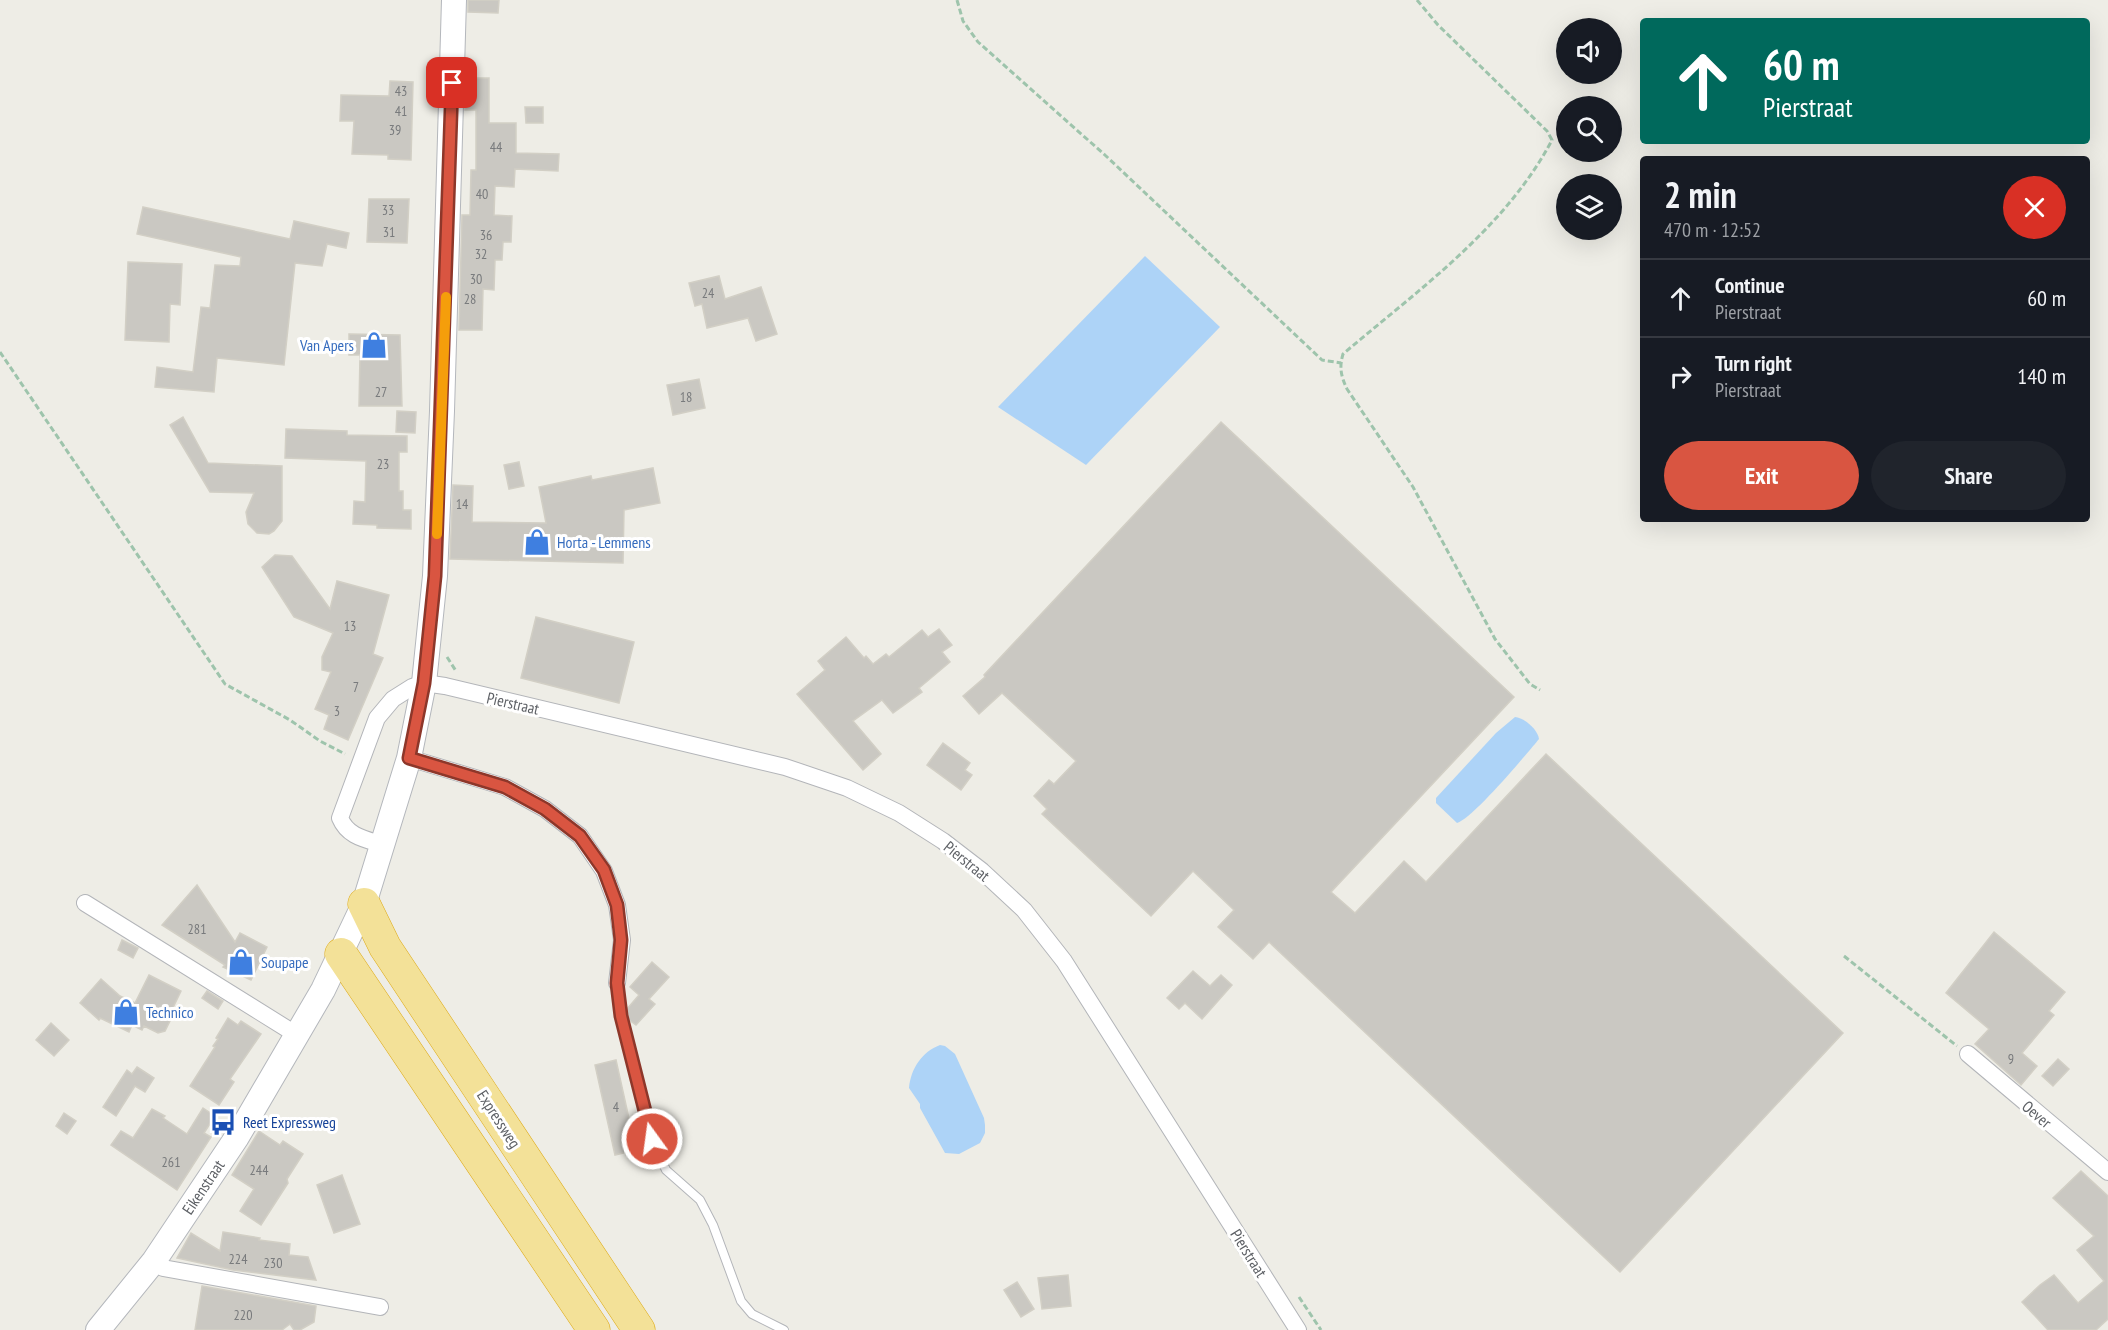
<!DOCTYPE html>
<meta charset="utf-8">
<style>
:root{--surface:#171b24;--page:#20242c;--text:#f1f3f6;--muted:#9ea1a6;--line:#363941;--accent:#d95541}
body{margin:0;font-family:"PT Sans Narrow",sans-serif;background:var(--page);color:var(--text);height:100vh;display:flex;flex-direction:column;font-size:22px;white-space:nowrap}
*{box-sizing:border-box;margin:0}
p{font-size:20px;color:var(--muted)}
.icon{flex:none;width:33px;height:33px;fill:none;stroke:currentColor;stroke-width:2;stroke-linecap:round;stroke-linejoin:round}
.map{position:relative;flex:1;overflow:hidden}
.details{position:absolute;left:1640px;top:156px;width:450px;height:366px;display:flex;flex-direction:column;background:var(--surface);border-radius:6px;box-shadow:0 6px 24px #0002}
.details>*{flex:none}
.hud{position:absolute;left:1640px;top:18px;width:450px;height:126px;border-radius:6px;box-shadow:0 6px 24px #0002;background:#00695c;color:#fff;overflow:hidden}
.controls{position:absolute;left:1556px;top:18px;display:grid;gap:12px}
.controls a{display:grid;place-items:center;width:66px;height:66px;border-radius:50%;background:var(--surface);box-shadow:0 6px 24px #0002;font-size:30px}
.pin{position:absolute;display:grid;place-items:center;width:51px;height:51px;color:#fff;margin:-26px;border-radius:12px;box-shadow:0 3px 9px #0006}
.me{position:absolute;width:66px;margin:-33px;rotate:346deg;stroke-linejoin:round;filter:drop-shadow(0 0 4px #0008)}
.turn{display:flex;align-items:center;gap:21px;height:126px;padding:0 24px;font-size:27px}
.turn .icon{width:78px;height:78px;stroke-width:2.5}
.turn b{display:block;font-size:42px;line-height:51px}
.round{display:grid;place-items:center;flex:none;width:63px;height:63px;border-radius:32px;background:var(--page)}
.summary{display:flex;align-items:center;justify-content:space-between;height:102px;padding:0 24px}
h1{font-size:36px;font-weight:700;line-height:45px}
.action{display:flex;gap:12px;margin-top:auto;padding:12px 24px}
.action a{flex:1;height:69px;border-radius:36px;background:var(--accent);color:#fff;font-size:24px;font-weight:700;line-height:69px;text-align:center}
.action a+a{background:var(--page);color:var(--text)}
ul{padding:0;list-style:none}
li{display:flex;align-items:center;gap:18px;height:78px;padding:0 24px;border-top:2px solid var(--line)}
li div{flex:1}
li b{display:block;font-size:22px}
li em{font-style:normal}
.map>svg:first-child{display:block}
.water{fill:#add3f7}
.building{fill:#cac8c2;stroke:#d2cfc5;stroke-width:1.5}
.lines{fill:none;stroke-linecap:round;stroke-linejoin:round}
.lane-casing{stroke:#b3b5b9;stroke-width:10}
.street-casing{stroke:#b3b5b9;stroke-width:18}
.secondary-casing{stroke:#b4b7bc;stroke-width:26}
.highway-casing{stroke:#deaa16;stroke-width:33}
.path{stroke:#9ec4ac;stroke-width:3;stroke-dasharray:6 3;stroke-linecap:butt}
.lane{stroke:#fff;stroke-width:8}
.street{stroke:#fff;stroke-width:16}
.secondary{stroke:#fff;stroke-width:24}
.highway{stroke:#f3e198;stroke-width:32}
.route-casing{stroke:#8d372a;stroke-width:15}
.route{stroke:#d95541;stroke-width:10}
.slow{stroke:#f59e0b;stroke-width:10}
.labels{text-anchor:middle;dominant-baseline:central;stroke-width:6;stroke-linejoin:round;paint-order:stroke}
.number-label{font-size:14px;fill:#787a7c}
.shop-label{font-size:16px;fill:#366cbe;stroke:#fff;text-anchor:start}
.street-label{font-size:16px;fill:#5d6065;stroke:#fff}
.transit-label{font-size:16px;fill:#164399;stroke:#fff;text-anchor:start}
</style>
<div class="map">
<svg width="2108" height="1330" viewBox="0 0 2108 1330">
<rect width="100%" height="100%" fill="#eeede6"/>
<g class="water">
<polygon points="1145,256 1220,327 1086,465 998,407"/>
<path d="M 1515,717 C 1525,718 1538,730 1539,739 C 1525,756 1473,818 1457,823 L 1436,803 L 1436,798 L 1496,733 Z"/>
<path d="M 940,1045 L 945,1046 L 955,1054 L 984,1118 L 985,1125 L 985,1133 L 980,1143 L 959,1154 L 945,1153 L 920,1108 L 920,1104 L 909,1088 C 911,1068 922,1052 940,1045 Z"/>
</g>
<g class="building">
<polygon points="468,0 499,0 498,13 468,12"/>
<polygon points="466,78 489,78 489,123 516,123 516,153 559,154 558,171 515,169 514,187 495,186 494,215 512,216 511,242 503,242 502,260 495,260 494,290 483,289 482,330 459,330 462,215 470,215 471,170 476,170 476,110 465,110"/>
<polygon points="390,81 413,82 411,160 388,159 388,155 352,154 354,121 340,121 341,95 389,96"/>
<polygon points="525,107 543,107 543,123 526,123"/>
<polygon points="369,199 409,199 407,243 367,242"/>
<polygon points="143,207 290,239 294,221 349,233 346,248 327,244 322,266 295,263 284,365 217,358 214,392 155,387 157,367 193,372 201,307 210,308 215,265 240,266 241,257 137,234"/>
<polygon points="128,262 182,264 180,305 170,304 169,342 125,340"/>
<polygon points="719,276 725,299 761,287 777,334 756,341 748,318 707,328 702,304 695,306 689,283"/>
<polygon points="349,334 400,335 402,406 359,406 360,355 349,355"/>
<polygon points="699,379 705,408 673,415 667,385"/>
<polygon points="397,411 416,412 415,433 396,432"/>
<polygon points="183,417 208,463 282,466 282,521 274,531 269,534 257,533 248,524 246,512 254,493 210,492 170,425"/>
<polygon points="1221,422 1514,697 1331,892 1355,913 1404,861 1426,882 1546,754 1843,1033 1620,1272 1269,942 1253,959 1218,927 1234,910 1193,871 1151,916 1042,814 1047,809 1034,796 1049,780 1054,784 1076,761 1002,693 979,714 963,696 985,677 984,675"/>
<polygon points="286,429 347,431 347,435 407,436 407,452 399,452 399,491 403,491 403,510 411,510 411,529 377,528 377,525 353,524 354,501 365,502 366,461 285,458"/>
<polygon points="519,462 524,486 509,489 504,465"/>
<polygon points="653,468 660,503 624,510 623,563 450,559 453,485 473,486 472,522 546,523 539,487 591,476 592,480"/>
<polygon points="275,555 292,556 330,609 337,581 389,595 373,654 383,658 348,740 324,729 329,715 315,709 331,672 322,670 322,657 333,633 294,617 262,567"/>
<polygon points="536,617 634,642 619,703 521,678"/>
<polygon points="939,629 952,645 942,652 950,662 919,688 922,692 893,713 882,700 853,721 881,754 863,770 797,694 825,670 818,661 846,637 864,658 866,656 873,664 886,654 889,657 922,630 928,637"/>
<polygon points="943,743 970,763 965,770 972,775 961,790 927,765"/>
<polygon points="197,885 235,942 240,933 267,947 251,980 223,967 225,965 162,925"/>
<polygon points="1994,932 2065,992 2049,1011 2054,1015 2022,1053 2037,1066 2021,1085 1975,1044 1989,1029 1946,993"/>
<polygon points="122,940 138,948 133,958 118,950"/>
<polygon points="652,962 669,977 649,999 655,1004 636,1025 628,1019 627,1009 639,995 630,987"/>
<polygon points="1193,971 1210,986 1221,975 1232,985 1202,1019 1185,1003 1179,1009 1167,998"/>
<polygon points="149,975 181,991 169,1016 172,1017 165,1031 158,1033 144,1026 142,1030 132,1025 129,1032 100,1018 99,1020 80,1003 101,979 120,996 135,1003"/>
<polygon points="207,991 223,1001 218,1009 202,998"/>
<polygon points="228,1018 238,1025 241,1021 261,1034 230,1079 234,1082 219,1105 190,1086 215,1047 213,1046 218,1039 216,1038"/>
<polygon points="51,1023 69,1040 54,1056 36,1040"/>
<polygon points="2058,1059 2069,1069 2053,1086 2042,1076"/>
<polygon points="616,1060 636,1150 615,1155 595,1065"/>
<polygon points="137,1067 154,1078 145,1092 135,1086 116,1116 103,1107 127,1070 132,1074"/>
<polygon points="203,1108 215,1116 204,1133 211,1137 177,1190 111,1145 121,1131 133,1138 152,1109 165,1116 163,1118 187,1134"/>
<polygon points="64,1113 76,1121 67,1134 56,1126"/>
<polygon points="259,1131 280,1145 283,1141 303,1154 287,1179 288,1183 261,1225 240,1211 254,1189 232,1175"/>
<polygon points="2081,1171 2108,1196 2108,1319 2096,1330 2048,1330 2022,1302 2040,1285 2054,1275 2078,1303 2104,1281 2077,1250 2094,1236 2053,1198"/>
<polygon points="342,1175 360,1224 334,1233 317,1185"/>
<polygon points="223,1232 260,1238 259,1240 290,1244 289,1255 308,1257 316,1280 233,1270 177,1258 191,1233 220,1251"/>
<polygon points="1068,1275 1071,1306 1042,1309 1038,1278"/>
<polygon points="1017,1282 1034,1309 1021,1317 1004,1290"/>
<polygon points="202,1286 316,1306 314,1322 300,1330 294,1330 290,1324 282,1330 195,1330"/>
</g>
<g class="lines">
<defs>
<polyline id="lane" points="617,983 621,1016 652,1139 666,1170 700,1200 713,1225 741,1301 752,1314 784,1330"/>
<g id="street">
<polyline points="409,758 505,787 545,809 580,836 604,871 617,905 622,940 617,983"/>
<path d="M 384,845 C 365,839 348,837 340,818 L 377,718 L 393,699 L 412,687 L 424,683 L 445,686 L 785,767 L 847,788 L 899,813 L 943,841 L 982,871 L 1024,910 L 1064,961 L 1298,1330"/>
<polyline points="85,903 297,1035"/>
<polyline points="1968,1054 2108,1172"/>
<polyline points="154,1261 163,1268 380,1307"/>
</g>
<polyline id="secondary" points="98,1330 154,1261 237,1137 323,990 364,904 409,758 424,683 435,576 442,411 454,0"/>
<g id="highway">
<polyline points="364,904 385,947 639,1330"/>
<polyline points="341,954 594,1330"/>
</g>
</defs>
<use href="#lane" class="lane-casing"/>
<use href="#street" class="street-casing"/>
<use href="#secondary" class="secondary-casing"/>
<use href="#highway" class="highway-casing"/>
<g class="path">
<polyline points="957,0 963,21 978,42 1106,156 1322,360 1341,363"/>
<path d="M 1417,0 L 1438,25 L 1547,131 L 1552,140 C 1505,229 1418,290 1343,354 C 1339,368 1341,376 1347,389 L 1413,487 L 1495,639 L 1530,684 L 1540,690"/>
<polyline points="0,352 225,684 290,720 320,741 345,754"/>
<polyline points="447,657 456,671"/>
<polyline points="1844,956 1957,1046"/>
<polyline points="1299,1297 1321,1330"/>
</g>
<use href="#lane" class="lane"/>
<use href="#street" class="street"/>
<use href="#secondary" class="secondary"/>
<use href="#highway" class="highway"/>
</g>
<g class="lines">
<defs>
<polyline id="route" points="452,83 435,576 424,683 409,758 505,787 545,809 580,836 604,870 617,905 621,940 617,983 621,1016 652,1139"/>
</defs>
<use href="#route" class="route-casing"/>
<use href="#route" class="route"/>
<polyline class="slow" points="437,534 446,297"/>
</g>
<defs>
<symbol id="shop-bare" viewBox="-9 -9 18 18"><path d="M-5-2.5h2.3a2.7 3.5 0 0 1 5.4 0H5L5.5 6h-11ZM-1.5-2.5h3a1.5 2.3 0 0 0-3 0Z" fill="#3f7fe0" stroke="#fff" stroke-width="2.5" paint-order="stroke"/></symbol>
<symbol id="bus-bare" viewBox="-9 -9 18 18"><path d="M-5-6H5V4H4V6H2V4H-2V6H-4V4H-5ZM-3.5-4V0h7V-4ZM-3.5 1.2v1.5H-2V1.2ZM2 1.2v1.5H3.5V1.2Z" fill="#1a4fb4" stroke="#fff" stroke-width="2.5" paint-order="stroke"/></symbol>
</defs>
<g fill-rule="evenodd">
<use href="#shop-bare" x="355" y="326" width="38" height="38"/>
<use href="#shop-bare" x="518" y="523" width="38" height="38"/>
<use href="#shop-bare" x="222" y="943" width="38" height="38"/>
<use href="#shop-bare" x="107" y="993" width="38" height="38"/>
<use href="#bus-bare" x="204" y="1103" width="38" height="38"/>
</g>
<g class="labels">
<g class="number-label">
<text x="401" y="91">43</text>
<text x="401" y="111">41</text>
<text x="395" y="130">39</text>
<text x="496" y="147">44</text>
<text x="482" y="194">40</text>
<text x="388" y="210">33</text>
<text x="389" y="232">31</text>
<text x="486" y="235">36</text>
<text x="481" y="254">32</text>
<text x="476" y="279">30</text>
<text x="708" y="293">24</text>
<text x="470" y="299">28</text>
<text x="381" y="392">27</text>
<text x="686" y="397">18</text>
<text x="383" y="464">23</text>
<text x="462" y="504">14</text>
<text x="350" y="626">13</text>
<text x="356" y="687">7</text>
<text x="337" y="711">3</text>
<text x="197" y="929">281</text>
<text x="2011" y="1059">9</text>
<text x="616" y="1107">4</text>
<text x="171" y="1162">261</text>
<text x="259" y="1170">244</text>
<text x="238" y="1259">224</text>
<text x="273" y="1263">230</text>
<text x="243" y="1315">220</text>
</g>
<g class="shop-label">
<text x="354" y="345" text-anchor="end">Van Apers</text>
<text x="557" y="542">Horta - Lemmens</text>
<text x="261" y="962">Soupape</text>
<text x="146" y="1012">Technico</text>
</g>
<g class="street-label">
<text transform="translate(513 703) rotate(13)">Pierstraat</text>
<text transform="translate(967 861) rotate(39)">Pierstraat</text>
<text transform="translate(2037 1114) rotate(40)">Oever</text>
<text transform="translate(499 1119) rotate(57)">Expressweg</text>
<text transform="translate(203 1187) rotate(-56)">Eikenstraat</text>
<text transform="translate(1249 1253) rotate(58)">Pierstraat</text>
</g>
<g class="transit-label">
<text x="243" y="1122">Reet Expressweg</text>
</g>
</g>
</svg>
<div class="controls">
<a><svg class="icon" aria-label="sound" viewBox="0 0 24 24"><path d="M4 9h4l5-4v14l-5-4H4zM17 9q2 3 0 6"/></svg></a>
<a><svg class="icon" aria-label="search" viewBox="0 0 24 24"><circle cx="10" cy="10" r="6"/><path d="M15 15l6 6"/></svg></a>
<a><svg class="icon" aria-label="layers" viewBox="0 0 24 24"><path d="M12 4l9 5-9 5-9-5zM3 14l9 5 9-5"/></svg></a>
</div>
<div class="pin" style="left:452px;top:83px;background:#d93025"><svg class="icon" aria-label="arrive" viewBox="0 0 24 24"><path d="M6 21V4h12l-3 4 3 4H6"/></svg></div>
<svg class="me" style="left:652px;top:1139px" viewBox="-20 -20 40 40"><circle r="17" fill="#d95541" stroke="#fff" stroke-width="3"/><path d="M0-11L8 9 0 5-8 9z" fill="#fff"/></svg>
<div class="hud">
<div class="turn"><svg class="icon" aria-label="ahead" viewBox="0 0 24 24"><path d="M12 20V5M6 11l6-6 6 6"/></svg><div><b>60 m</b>Pierstraat</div></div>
</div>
<section class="details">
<div class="summary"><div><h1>2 min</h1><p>470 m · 12:52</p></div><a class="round" style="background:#d93025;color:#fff"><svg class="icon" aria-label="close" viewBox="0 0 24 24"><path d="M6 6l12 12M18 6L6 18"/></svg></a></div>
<ul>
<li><svg class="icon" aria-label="ahead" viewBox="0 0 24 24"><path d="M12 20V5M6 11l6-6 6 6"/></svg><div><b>Continue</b><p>Pierstraat</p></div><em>60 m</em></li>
<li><svg class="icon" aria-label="right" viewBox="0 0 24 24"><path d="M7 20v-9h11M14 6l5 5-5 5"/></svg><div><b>Turn right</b><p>Pierstraat</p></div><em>140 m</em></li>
</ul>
<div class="action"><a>Exit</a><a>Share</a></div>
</section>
</div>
